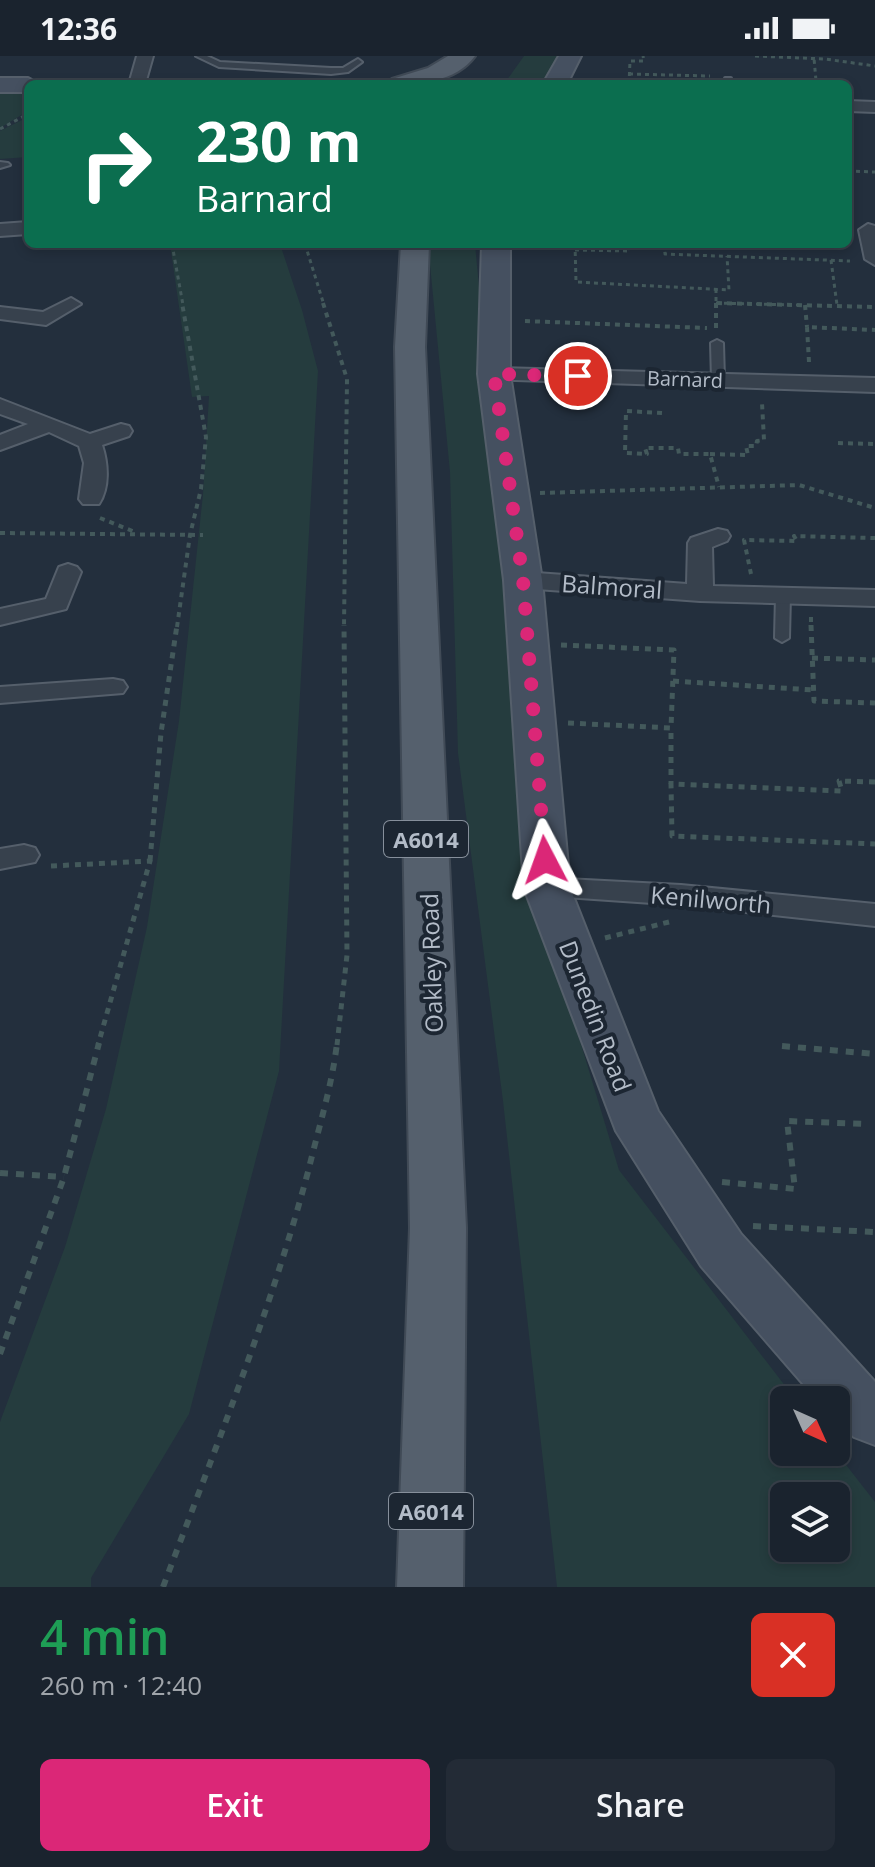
<!DOCTYPE html>
<meta charset="utf-8">
<style>
:root{--surface:#1a232e;--page:#232b36;--text:#f1f3f6;--muted:#9fa4aa;--line:#38404a;--accent:#db2777}
body{margin:0;font-family:"Open Sans",sans-serif;background:var(--page);color:var(--text);height:100vh;display:flex;flex-direction:column;font-size:30px;white-space:nowrap}
*{box-sizing:border-box;margin:0}
p{font-size:26px;color:var(--muted)}
.icon{flex:none;width:44px;height:44px;fill:none;stroke:currentColor;stroke-width:2;stroke-linecap:round;stroke-linejoin:round}
.map{position:relative;height:1531px;overflow:hidden}
.drawer{display:flex;flex-direction:column;background:var(--surface);flex:1}
.drawer>*{flex:none}
.top-card{position:absolute;left:24px;top:24px;width:828px;height:168px;border-radius:12px;box-shadow:0 4px 12px #0003,0 0 0 2px var(--line);background:#0b6e4f;color:#fff;overflow:hidden}
.needle{width:52px;rotate:135deg}
.tools{position:absolute;left:770px;top:1330px;display:grid;gap:16px}
.tools a{display:grid;place-items:center;width:80px;height:80px;border-radius:12px;background:var(--surface);box-shadow:0 4px 12px #0003,0 0 0 2px var(--line);font-size:40px}
.pin{position:absolute;display:grid;place-items:center;width:68px;height:68px;color:#fff;margin:-34px;border:4px solid #fff;border-radius:50%;box-shadow:0 2px 8px #0007}
.me{position:absolute;width:88px;margin:-44px;rotate:356deg;stroke-linejoin:round;filter:drop-shadow(0 0 6px #0008)}
.turn{display:flex;align-items:center;gap:28px;height:168px;padding:0 40px;font-size:36px}
.turn .icon{width:104px;height:104px;stroke-width:2.5}
.turn b{display:block;font-size:56px;line-height:68px}
.round{display:grid;place-items:center;flex:none;width:84px;height:84px;border-radius:12px;background:var(--page)}
.head{display:flex;align-items:center;justify-content:space-between;height:136px;padding:0 40px}
h1{font-size:48px;font-weight:600;line-height:60px;color:#1e9e55}
.cta{display:flex;gap:16px;margin-top:auto;padding:16px 40px}
.cta a{flex:1;height:92px;border-radius:12px;background:var(--accent);color:#fff;font-size:32px;font-weight:600;line-height:92px;text-align:center}
.cta a+a{background:var(--page);color:var(--text)}
.status{display:flex;justify-content:space-between;align-items:center;height:56px;padding:0 40px;background:var(--surface);direction:ltr}
.status svg{height:22px;fill:currentColor}
.map>svg:first-child{display:block}
.green{fill:#253c3e;fill-rule:evenodd}
.lines{fill:none;stroke-linecap:round;stroke-linejoin:round}
.lane-casing{stroke:#555f6b;stroke-width:4}
.street-casing{stroke:#555f6b;stroke-width:4}
.secondary-casing{stroke:#555f6b;stroke-width:4}
.primary-casing{stroke:#404a56;stroke-width:4}
.path-far3{stroke:#43595b;stroke-width:3;stroke-dasharray:4 4;stroke-linecap:butt}
.path-far2{stroke:#43595b;stroke-width:4;stroke-dasharray:5 5;stroke-linecap:butt}
.path-far1{stroke:#43595b;stroke-width:5;stroke-dasharray:6 6;stroke-linecap:butt}
.path{stroke:#43595b;stroke-width:6;stroke-dasharray:8 8;stroke-linecap:butt}
.lane{fill:#37414d;fill-rule:evenodd}
.street{fill:#37414d;fill-rule:evenodd}
.secondary{fill:#455060;fill-rule:evenodd}
.primary{fill:#55606d;fill-rule:evenodd}
.route{stroke:#db2777;stroke-width:14;stroke-dasharray:0 25.2}
.labels{text-anchor:middle;dominant-baseline:central;stroke-width:8;stroke-linejoin:round;paint-order:stroke}
.far-street-label{font-size:20px;fill:#b3bcc8;stroke:#1c2632}
.shield{fill:#1c2632;stroke:#868f9b;stroke-width:2}
.shield-label{font-size:22px;font-weight:bold;fill:#b3bcc8}
.street-label{font-size:24px;fill:#b3bcc8;stroke:#1c2632}
</style>
<div class="status"><b>12:36</b><svg viewBox="0 0 49 12"><path d="M0 12V9h3v3zM5 12V6h3v6zM10 12V3h3v9zM15 12V0h3v12zM26 1h20v11H26zM47 4h2v5h-2z"/></svg></div>
<div class="map">
<svg width="875" height="1531" viewBox="0 0 875 1531">
<rect width="100%" height="100%" fill="#232f3d"/>
<g class="green">
<polygon points="524,0 563,0 547,28 504,28"/>
<polygon points="0,38 28,38 28,55 0,72"/>
<polygon points="28,61 28,101 0,103 0,75"/>
<polygon points="170,188 280,188 302,254 318,315 279,1015 189,1358 91,1522 91,1531 0,1531 0,1366 65,1191 106,1053 147,871 179,665 203,438 209,340 192,341"/>
<path d="M 432,188 L 475,188 L 535,836 L 619,1114 L 796,1344 L 784,1344 L 784,1396 L 836,1396 L 875,1446 L 875,1531 L 557,1531 L 503,1045 L 458,697 L 450,416 L 429,198 ZM 784,1440 L 836,1440 L 836,1492 L 784,1492 Z"/>
</g>
<g class="lines">
<defs>
<g id="lane">
<polygon points="196,0 207,0 220,6 331,12 343,12 358,3 362,6 348,16 331,18 219,11"/>
<polygon points="725,22 731,22 732,28 724,28"/>
<polygon points="0,106 8,107 10,109 0,112"/>
<polygon points="717,284 723,287 724,324 718,327 712,324 711,287"/>
<polygon points="783,535 790,539 789,582 782,586 775,582 776,539"/>
</g>
<g id="street">
<polygon points="137,0 153,0 145,28 129,28"/>
<polygon points="848,45 875,46 875,56 848,55"/>
<polygon points="28,166 28,178 0,180 0,168"/>
<polygon points="868,168 875,170 875,209 865,203 859,174"/>
<polygon points="71,242 81,248 46,269 0,263 0,251 43,256"/>
<polygon points="494,312 875,322 875,336 486,323 483,318 486,313"/>
<path d="M 0,343 L 90,378 L 121,368 L 129,370 L 132,375 L 129,380 L 102,389 C 108,407 110,431 99,448 L 83,448 L 79,443 L 84,407 L 79,390 L 49,376 L 0,394 L 0,379 L 28,368 L 0,358 Z"/>
<polygon points="718,473 727,475 730,480 727,485 712,491 713,530 875,534 875,550 700,545 523,532 514,529 510,524 514,519 523,516 687,528 688,487 691,482"/>
<polygon points="68,508 77,511 81,516 66,553 0,569 0,553 46,543 59,511"/>
<polygon points="113,623 123,625 127,631 123,637 0,647 0,631"/>
<polygon points="24,789 35,792 39,799 35,806 0,813 0,793"/>
<polygon points="547,822 681,829 875,848 875,870 681,849 536,839 531,832 536,825"/>
</g>
<g id="secondary">
<polygon points="559,0 581,0 567,28 543,28"/>
<polygon points="0,22 28,22 39,28 28,28 28,36 0,36"/>
<polygon points="482,188 510,188 510,318 542,524 570,832 658,1055 741,1178 875,1326 875,1389 854,1381 837,1367 836,1344 817,1344 701,1210 616,1075 524,832 504,524 478,318"/>
</g>
<g id="primary">
<path d="M 448,0 L 475,0 C 455,27 419,28 388,28 L 392,23 L 428,12 Z"/>
<polygon points="401,188 429,188 425,291 466,1172 463,1531 397,1531 410,1172 395,291"/>
</g>
</defs>
<use href="#lane" class="lane-casing"/>
<use href="#street" class="street-casing"/>
<use href="#secondary" class="secondary-casing"/>
<use href="#primary" class="primary-casing"/>
<g class="path-far3">
<polyline points="755,0 825,3 875,10"/>
<polyline points="629,18 710,20"/>
<polyline points="629,28 630,5 644,5 643,0"/>
<polyline points="810,28 816,25 814,2"/>
<polyline points="0,73 28,58"/>
<polyline points="848,115 875,116"/>
<polyline points="172,188 183,249"/>
<polyline points="305,188 324,249"/>
<polyline points="575,188 576,226 729,234 727,200"/>
<polyline points="664,188 665,198 850,205"/>
<polyline points="575,194 630,195 629,188"/>
<polyline points="831,204 837,249"/>
<polyline points="716,233 716,249"/>
<polyline points="716,247 797,249"/>
</g>
<g class="path-far2">
<polyline points="323,247 347,323 344,571"/>
<polyline points="716,247 716,272"/>
<polyline points="717,247 875,251"/>
<polyline points="805,249 807,271"/>
<polyline points="525,265 707,272"/>
<polyline points="809,306 807,271 875,274"/>
<polyline points="662,357 626,355 625,397 647,398 645,392 678,392 679,398 710,398 719,431"/>
<polyline points="838,387 875,388"/>
<polyline points="710,398 748,399 746,390 756,390 757,385 764,384 762,347"/>
<polyline points="540,437 799,429 875,452"/>
<polyline points="100,462 135,476"/>
<polyline points="0,477 203,479"/>
<polyline points="751,518 744,484 797,485 794,480 875,482"/>
<polyline points="811,561 811,571"/>
<polyline points="177,571 190,479 201,433 206,381 182,247"/>
</g>
<g class="path-far1">
<polyline points="811,569 814,645 875,647"/>
<polyline points="561,589 674,594 671,672"/>
<polyline points="812,602 875,604"/>
<polyline points="673,625 813,634"/>
<polyline points="568,667 671,672 671,728"/>
<polyline points="875,726 839,725 842,735 671,728 672,780 875,788"/>
<polyline points="150,805 161,677 177,569"/>
<polyline points="51,810 150,805 98,989"/>
<polyline points="605,882 673,865"/>
<polyline points="337,989 347,899 344,569"/>
</g>
<g class="path">
<polyline points="782,990 875,998"/>
<polyline points="0,1117 64,1121"/>
<polyline points="722,1126 795,1133 787,1065 867,1068"/>
<polyline points="753,1170 875,1176"/>
<polyline points="0,1298 64,1121 99,987"/>
<path d="M 163,1531 C 215,1393 271,1255 309,1112 C 319,1070 332,1030 337,987"/>
</g>
<use href="#lane" class="lane"/>
<use href="#street" class="street"/>
<use href="#secondary" class="secondary"/>
<use href="#primary" class="primary"/>
</g>
<g class="lines">
<polyline class="route" points="545,804 523,524 494,318 578,320"/>
</g>
<g class="labels">
<g class="far-street-label">
<text transform="translate(685 323) rotate(2)">Barnard</text>
</g>
<g class="shield">
<rect x="384" y="765" width="84" height="36" rx="6"/>
<rect x="389" y="1437" width="84" height="36" rx="6"/>
</g>
<g class="shield-label">
<text x="426" y="783">A6014</text>
<text x="431" y="1455">A6014</text>
</g>
<g class="street-label">
<text transform="translate(612 530) rotate(4)">Balmoral</text>
<text transform="translate(711 843) rotate(5)">Kenilworth</text>
<text transform="translate(431 907) rotate(-92)">Oakley Road</text>
<text transform="translate(596 960) rotate(69)">Dunedin Road</text>
</g>
</g>
</svg>
<div class="tools">
<a><svg class="needle" viewBox="-14 -14 28 28"><path d="M0-13l5 13h-10z" fill="#e53935"/><path d="M0 13l5-13h-10z" fill="#9fa4aa"/></svg></a>
<a><svg class="icon" aria-label="layers" viewBox="0 0 24 24"><path d="M12 4l9 5-9 5-9-5zM3 14l9 5 9-5"/></svg></a>
</div>
<div class="pin" style="left:578px;top:320px;background:#d93025"><svg class="icon" aria-label="arrive" viewBox="0 0 24 24"><path d="M6 21V4h12l-3 4 3 4H6"/></svg></div>
<svg class="me" style="left:545px;top:804px" viewBox="-20 -20 40 40"><path d="M0-17L14 15 0 8-14 15z" fill="#db2777" stroke="#fff" stroke-width="4"/></svg>
<div class="top-card">
<div class="turn"><svg class="icon" aria-label="right" viewBox="0 0 24 24"><path d="M7 20v-9h11M14 6l5 5-5 5"/></svg><div><b>230 m</b>Barnard</div></div>
</div>
</div>
<section class="drawer">
<div class="head"><div><h1>4 min</h1><p>260 m · 12:40</p></div><a class="round" style="background:#d93025;color:#fff"><svg class="icon" aria-label="close" viewBox="0 0 24 24"><path d="M6 6l12 12M18 6L6 18"/></svg></a></div>
<div class="cta"><a>Exit</a><a>Share</a></div>
</section>
